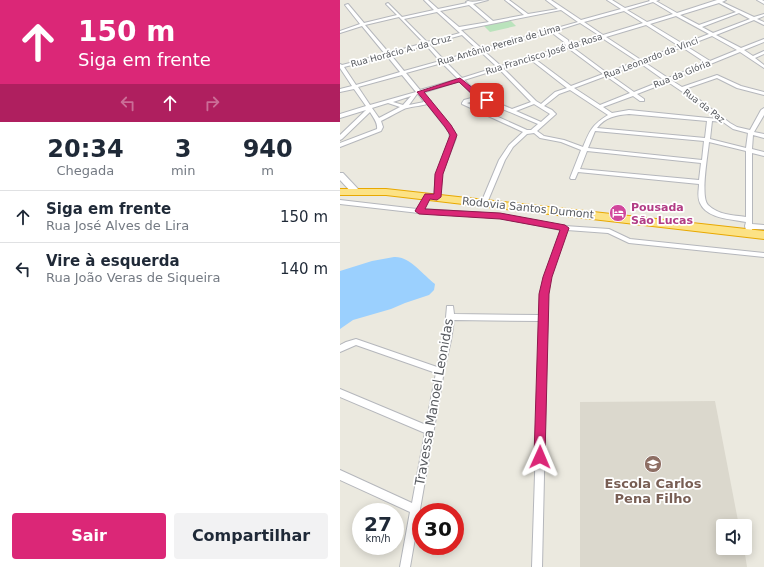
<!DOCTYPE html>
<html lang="pt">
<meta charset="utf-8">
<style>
:root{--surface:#fff;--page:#f2f2f3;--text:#1f2937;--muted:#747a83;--line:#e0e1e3;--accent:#db2777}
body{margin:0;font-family:"DejaVu Sans",sans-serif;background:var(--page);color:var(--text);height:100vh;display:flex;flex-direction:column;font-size:15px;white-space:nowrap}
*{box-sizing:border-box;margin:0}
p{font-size:13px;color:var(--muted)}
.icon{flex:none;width:22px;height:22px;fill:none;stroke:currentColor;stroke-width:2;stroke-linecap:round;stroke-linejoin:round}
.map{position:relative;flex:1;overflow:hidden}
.sheet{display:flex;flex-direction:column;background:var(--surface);width:340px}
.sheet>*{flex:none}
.banner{background:#db2777;color:#fff;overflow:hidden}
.tools{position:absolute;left:376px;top:519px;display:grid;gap:8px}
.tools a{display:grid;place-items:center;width:36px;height:36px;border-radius:4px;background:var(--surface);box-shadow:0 2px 10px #0003;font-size:20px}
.speed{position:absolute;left:12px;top:503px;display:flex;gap:8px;font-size:20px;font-weight:700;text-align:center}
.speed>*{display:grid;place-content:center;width:52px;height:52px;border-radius:50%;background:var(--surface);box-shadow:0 2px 10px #0003;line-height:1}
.speed small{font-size:10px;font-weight:400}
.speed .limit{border:6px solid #d22;background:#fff;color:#111}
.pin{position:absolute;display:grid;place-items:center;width:34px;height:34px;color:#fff;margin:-17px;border-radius:8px;box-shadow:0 2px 6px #0006}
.me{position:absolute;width:44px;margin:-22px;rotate:1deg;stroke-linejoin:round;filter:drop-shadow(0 0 3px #0008)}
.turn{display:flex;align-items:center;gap:14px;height:84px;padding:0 12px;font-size:18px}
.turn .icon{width:52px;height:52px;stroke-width:2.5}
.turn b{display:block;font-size:28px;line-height:34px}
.lanes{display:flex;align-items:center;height:38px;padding:0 12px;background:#0003;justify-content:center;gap:20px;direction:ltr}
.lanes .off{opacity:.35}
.eta{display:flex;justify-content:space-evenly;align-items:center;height:68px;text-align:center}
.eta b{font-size:24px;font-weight:600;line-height:28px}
.primary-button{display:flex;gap:8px;margin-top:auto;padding:8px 12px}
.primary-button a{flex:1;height:46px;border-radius:4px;background:var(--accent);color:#fff;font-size:16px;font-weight:600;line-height:46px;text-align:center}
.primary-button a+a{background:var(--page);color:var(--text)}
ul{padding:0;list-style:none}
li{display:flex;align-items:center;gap:12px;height:52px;padding:0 12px;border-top:1px solid var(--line)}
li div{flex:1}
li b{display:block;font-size:15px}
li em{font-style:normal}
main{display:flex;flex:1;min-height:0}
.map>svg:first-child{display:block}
.education{fill:#dbd8cd}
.green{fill:#bae3bc}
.water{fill:#9bd0fe}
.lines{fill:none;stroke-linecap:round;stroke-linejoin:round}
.street-casing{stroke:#b5b7bc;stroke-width:2}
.secondary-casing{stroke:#b5b8be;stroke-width:2}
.highway-casing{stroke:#e8a801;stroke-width:2}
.street{fill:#fff;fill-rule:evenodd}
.secondary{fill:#fff;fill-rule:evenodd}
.highway{fill:#fce285;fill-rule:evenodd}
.route{fill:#db2777;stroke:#8e194d}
.labels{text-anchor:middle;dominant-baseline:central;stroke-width:3.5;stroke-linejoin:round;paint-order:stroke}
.far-street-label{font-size:9px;fill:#585b60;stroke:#fff}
.hotel-label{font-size:11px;font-weight:bold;fill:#b23c85;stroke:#fff;text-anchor:start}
.street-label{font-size:11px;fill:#585b60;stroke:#fff}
.near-street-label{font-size:13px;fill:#585b60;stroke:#fff}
.near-education-label{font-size:13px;font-weight:bold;fill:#785e54;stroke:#fff}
</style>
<main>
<section class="sheet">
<div class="banner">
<div class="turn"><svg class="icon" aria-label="ahead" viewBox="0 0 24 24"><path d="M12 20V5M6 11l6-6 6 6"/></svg><div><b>150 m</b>Siga em frente</div></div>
<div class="lanes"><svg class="icon off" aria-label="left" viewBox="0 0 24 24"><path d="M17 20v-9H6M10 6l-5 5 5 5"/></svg><svg class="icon" aria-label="ahead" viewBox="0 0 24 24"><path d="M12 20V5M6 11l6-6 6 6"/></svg><svg class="icon off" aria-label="right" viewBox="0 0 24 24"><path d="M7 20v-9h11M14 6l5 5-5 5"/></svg></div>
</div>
<div class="eta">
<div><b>20:34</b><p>Chegada</p></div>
<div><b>3</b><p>min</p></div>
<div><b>940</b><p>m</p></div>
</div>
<ul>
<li><svg class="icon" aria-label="ahead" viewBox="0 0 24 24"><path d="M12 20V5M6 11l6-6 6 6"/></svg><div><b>Siga em frente</b><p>Rua José Alves de Lira</p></div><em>150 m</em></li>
<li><svg class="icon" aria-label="left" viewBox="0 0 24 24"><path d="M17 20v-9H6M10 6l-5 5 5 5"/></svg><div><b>Vire à esquerda</b><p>Rua João Veras de Siqueira</p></div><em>140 m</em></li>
</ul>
<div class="primary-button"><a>Sair</a><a>Compartilhar</a></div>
</section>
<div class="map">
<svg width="424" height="567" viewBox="0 0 424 567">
<rect width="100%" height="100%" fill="#ebe9df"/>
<polygon class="education" points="375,401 399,526 383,526 383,548 404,548 407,567 240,567 240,402"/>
<polygon class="green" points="170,20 176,26 150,32 144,26"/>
<path class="water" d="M 54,257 C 70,256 83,275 95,284 L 94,290 L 89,295 L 65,303 L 51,309 L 13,320 L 0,329 L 0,271 L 32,261 Z"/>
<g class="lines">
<defs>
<g id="street">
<path d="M 84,0 L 88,0 L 98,9 L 127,3 L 126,2 L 128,1 C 133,3 142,0 148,0 L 133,4 L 153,21 L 184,15 L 165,0 L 169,0 L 188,14 L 218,9 L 206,0 L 211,0 L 241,20 L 281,9 L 267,0 L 272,0 L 285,8 L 310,1 L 309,0 L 319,0 L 316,1 L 337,13 L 377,0 L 386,0 L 382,2 L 414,17 L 424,14 L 424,16 L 417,19 L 424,22 L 424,25 L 414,20 L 376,35 L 401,48 L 424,39 L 424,42 L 404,50 L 413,56 L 424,51 L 424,54 L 415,58 L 424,65 L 424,68 L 400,52 L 331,80 L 342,87 L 377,75 L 401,86 L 424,92 L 424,95 L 397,88 L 377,78 L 345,89 L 390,123 L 397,127 L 410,130 L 421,110 L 424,108 L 424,115 L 414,132 L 424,134 L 424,138 L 413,135 L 412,149 L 424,152 L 424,156 L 412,153 L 412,224 L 424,225 L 424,229 L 412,229 L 411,234 L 407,234 L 405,226 L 406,222 C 392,219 367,219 360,203 C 357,197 359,189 359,184 L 238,172 L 235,179 L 231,179 L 230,178 L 241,150 L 221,142 L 200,138 L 194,133 L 187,134 L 173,147 L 165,160 L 147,203 L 144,205 L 142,204 L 141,203 L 159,160 L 169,145 L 183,132 L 122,104 L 122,103 L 124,100 L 135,97 L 120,81 L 82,93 L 89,101 L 91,101 L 91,103 L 114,131 L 116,138 L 102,174 L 99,198 L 95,198 L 94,197 L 96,174 L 110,138 L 109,132 L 87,104 C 81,106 68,107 64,109 C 56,113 49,117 41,121 L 43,127 L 41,131 L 0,147 L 0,143 L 37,129 C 38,123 33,117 30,112 L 2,139 L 0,140 L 0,135 L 26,110 L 0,118 L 0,114 L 26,106 L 14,89 L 0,92 L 0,89 L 12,86 L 0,68 L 0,64 L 2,65 L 45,54 L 22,26 L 0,33 L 0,31 L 20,24 L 5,5 L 8,4 L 24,23 L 57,15 L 46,4 L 48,3 L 62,17 L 94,10 ZM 313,2 L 333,14 L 307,22 L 287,10 ZM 379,3 L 396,12 L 359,25 L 340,15 ZM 129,5 L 149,22 L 119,27 L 100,11 ZM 221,10 L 238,22 L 142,49 L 121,30 ZM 284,11 L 303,23 L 263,35 L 244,22 ZM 97,12 L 120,33 L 87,42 L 64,19 ZM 399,13 L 410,19 L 373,33 L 362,27 ZM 336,16 L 369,34 L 343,44 L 310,24 ZM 59,17 L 84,43 L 49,53 L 25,25 ZM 240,23 L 260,36 L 230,45 L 228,40 L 215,31 ZM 306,25 L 339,46 L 301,60 L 266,37 ZM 211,32 L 224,42 L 226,46 L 161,66 L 144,51 ZM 122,35 L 138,50 L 104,60 L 89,44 ZM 372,36 L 397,50 L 370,61 L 346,46 ZM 262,38 L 297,61 L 267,73 L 232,47 ZM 86,45 L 100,61 L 64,71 L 51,55 ZM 342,47 L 366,63 L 328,78 L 304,62 ZM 228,48 L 263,74 L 231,86 L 195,59 ZM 141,52 L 157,67 L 122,78 L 106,62 ZM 47,56 L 60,72 L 16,85 L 4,67 ZM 191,60 L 227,88 L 215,92 L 201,104 L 196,101 L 163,68 ZM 102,63 L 118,79 L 80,90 L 66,73 ZM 300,63 L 324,80 L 294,92 L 270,75 ZM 159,69 L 162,72 L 191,102 L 172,109 L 141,96 L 124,80 ZM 62,75 L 76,92 L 30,105 L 18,87 ZM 266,76 L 290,93 L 260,105 L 234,88 ZM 328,82 L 353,99 L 378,119 L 289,110 L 272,113 L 263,107 L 293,96 L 300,101 L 304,101 L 304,99 L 297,94 ZM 230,90 L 268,115 C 252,125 250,130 243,147 L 224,140 L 204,136 L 197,131 L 216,114 L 212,110 L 204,106 L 219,94 ZM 77,94 L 78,94 L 84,102 L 69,105 ZM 71,96 L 63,105 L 53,102 ZM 139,99 L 198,124 L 191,130 L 187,130 L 127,103 ZM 48,103 L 60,107 L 39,118 L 32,108 ZM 194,104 L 210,114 L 201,122 L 176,111 ZM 289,114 L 367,121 L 365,138 L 257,128 C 265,117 277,115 289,114 ZM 372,121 L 383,122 L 393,129 L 408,133 L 406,148 L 370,139 ZM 255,131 L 364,141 L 362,160 L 248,148 ZM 369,142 L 406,151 L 406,217 C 393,215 378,215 368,205 C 360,197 368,154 369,142 ZM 247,151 L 361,163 L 359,180 L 240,169 Z"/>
<polygon points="417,0 422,0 424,1 424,4"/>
<polygon points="88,194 91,196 83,209 160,214 225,226 269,229 290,239 424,253 424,257 289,243 268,233 227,230 210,277 208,294 202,567 192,567 200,321 114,320 111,340 104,371 70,567 60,567 70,512 0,480 0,470 72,503 85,433 0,397 0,389 86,425 96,373 16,345 0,352 0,345 6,342 16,339 97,367 104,340 107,306 113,306 114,314 200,315 200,294 204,277 221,230 160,218 79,213 0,204 0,200 77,209 86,195"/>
</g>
<polygon id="secondary" points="0,173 3,173 19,190 19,194 13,194 0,180"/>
<polygon id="highway" points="0,189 46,189 424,231 424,239 46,195 0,195"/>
</defs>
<use href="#street" class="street-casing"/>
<use href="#secondary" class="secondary-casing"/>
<use href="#highway" class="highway-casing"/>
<use href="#street" class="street"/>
<use href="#secondary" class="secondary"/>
<use href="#highway" class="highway"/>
</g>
<polygon class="route" points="120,78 139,93 150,100 147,102 134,96 119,82 84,92 111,125 117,135 103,174 101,197 97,200 90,199 85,209 160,213 225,225 229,228 212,277 209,294 205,457 204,461 200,463 195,461 194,457 199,294 203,277 220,230 160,219 79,214 75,211 85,194 94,194 95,174 110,135 105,127 77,92"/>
<defs>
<symbol id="hotel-disc" viewBox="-11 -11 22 22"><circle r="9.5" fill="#d1479c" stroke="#fff"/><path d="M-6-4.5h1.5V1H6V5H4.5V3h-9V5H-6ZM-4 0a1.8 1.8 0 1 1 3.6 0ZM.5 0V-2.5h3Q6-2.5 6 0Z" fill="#fff"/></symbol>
<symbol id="school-disc" viewBox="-11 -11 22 22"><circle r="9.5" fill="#8d6e63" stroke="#fff"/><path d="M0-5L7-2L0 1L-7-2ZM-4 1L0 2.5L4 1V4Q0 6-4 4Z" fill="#fff"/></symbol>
</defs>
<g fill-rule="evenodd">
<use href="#hotel-disc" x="268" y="203" width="20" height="20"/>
<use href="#school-disc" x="303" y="454" width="20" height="20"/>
</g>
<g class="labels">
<g class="far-street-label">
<text transform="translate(159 45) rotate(-16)">Rua Antônio Pereira de Lima</text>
<text transform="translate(61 51) rotate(-15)">Rua Horácio A. da Cruz</text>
<text transform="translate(204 54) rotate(-17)">Rua Francisco José da Rosa</text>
<text transform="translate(311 58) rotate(-21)">Rua Leonardo da Vinci</text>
<text transform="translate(342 74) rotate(-22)">Rua da Glória</text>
<text transform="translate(364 106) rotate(37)">Rua da Paz</text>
</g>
<g class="hotel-label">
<text x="291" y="207">Pousada<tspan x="291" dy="13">São Lucas</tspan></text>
</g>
<g class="street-label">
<text transform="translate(188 208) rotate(6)">Rodovia Santos Dumont</text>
</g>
<g class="near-street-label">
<text transform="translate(94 402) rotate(-80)">Travessa Manoel Leonidas</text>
</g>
<g class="near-education-label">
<text x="313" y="483">Escola Carlos<tspan x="313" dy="15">Pena Filho</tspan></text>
</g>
</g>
</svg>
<div class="tools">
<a><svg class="icon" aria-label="sound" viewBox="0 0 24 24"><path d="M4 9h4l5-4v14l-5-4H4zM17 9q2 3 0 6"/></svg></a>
</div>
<div class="speed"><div>27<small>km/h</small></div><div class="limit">30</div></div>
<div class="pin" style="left:147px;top:100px;background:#d93025"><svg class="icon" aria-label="arrive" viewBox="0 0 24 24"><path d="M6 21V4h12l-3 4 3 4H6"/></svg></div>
<svg class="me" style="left:200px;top:457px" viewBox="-20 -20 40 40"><path d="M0-17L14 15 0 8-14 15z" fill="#db2777" stroke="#fff" stroke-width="4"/></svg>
</div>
</main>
